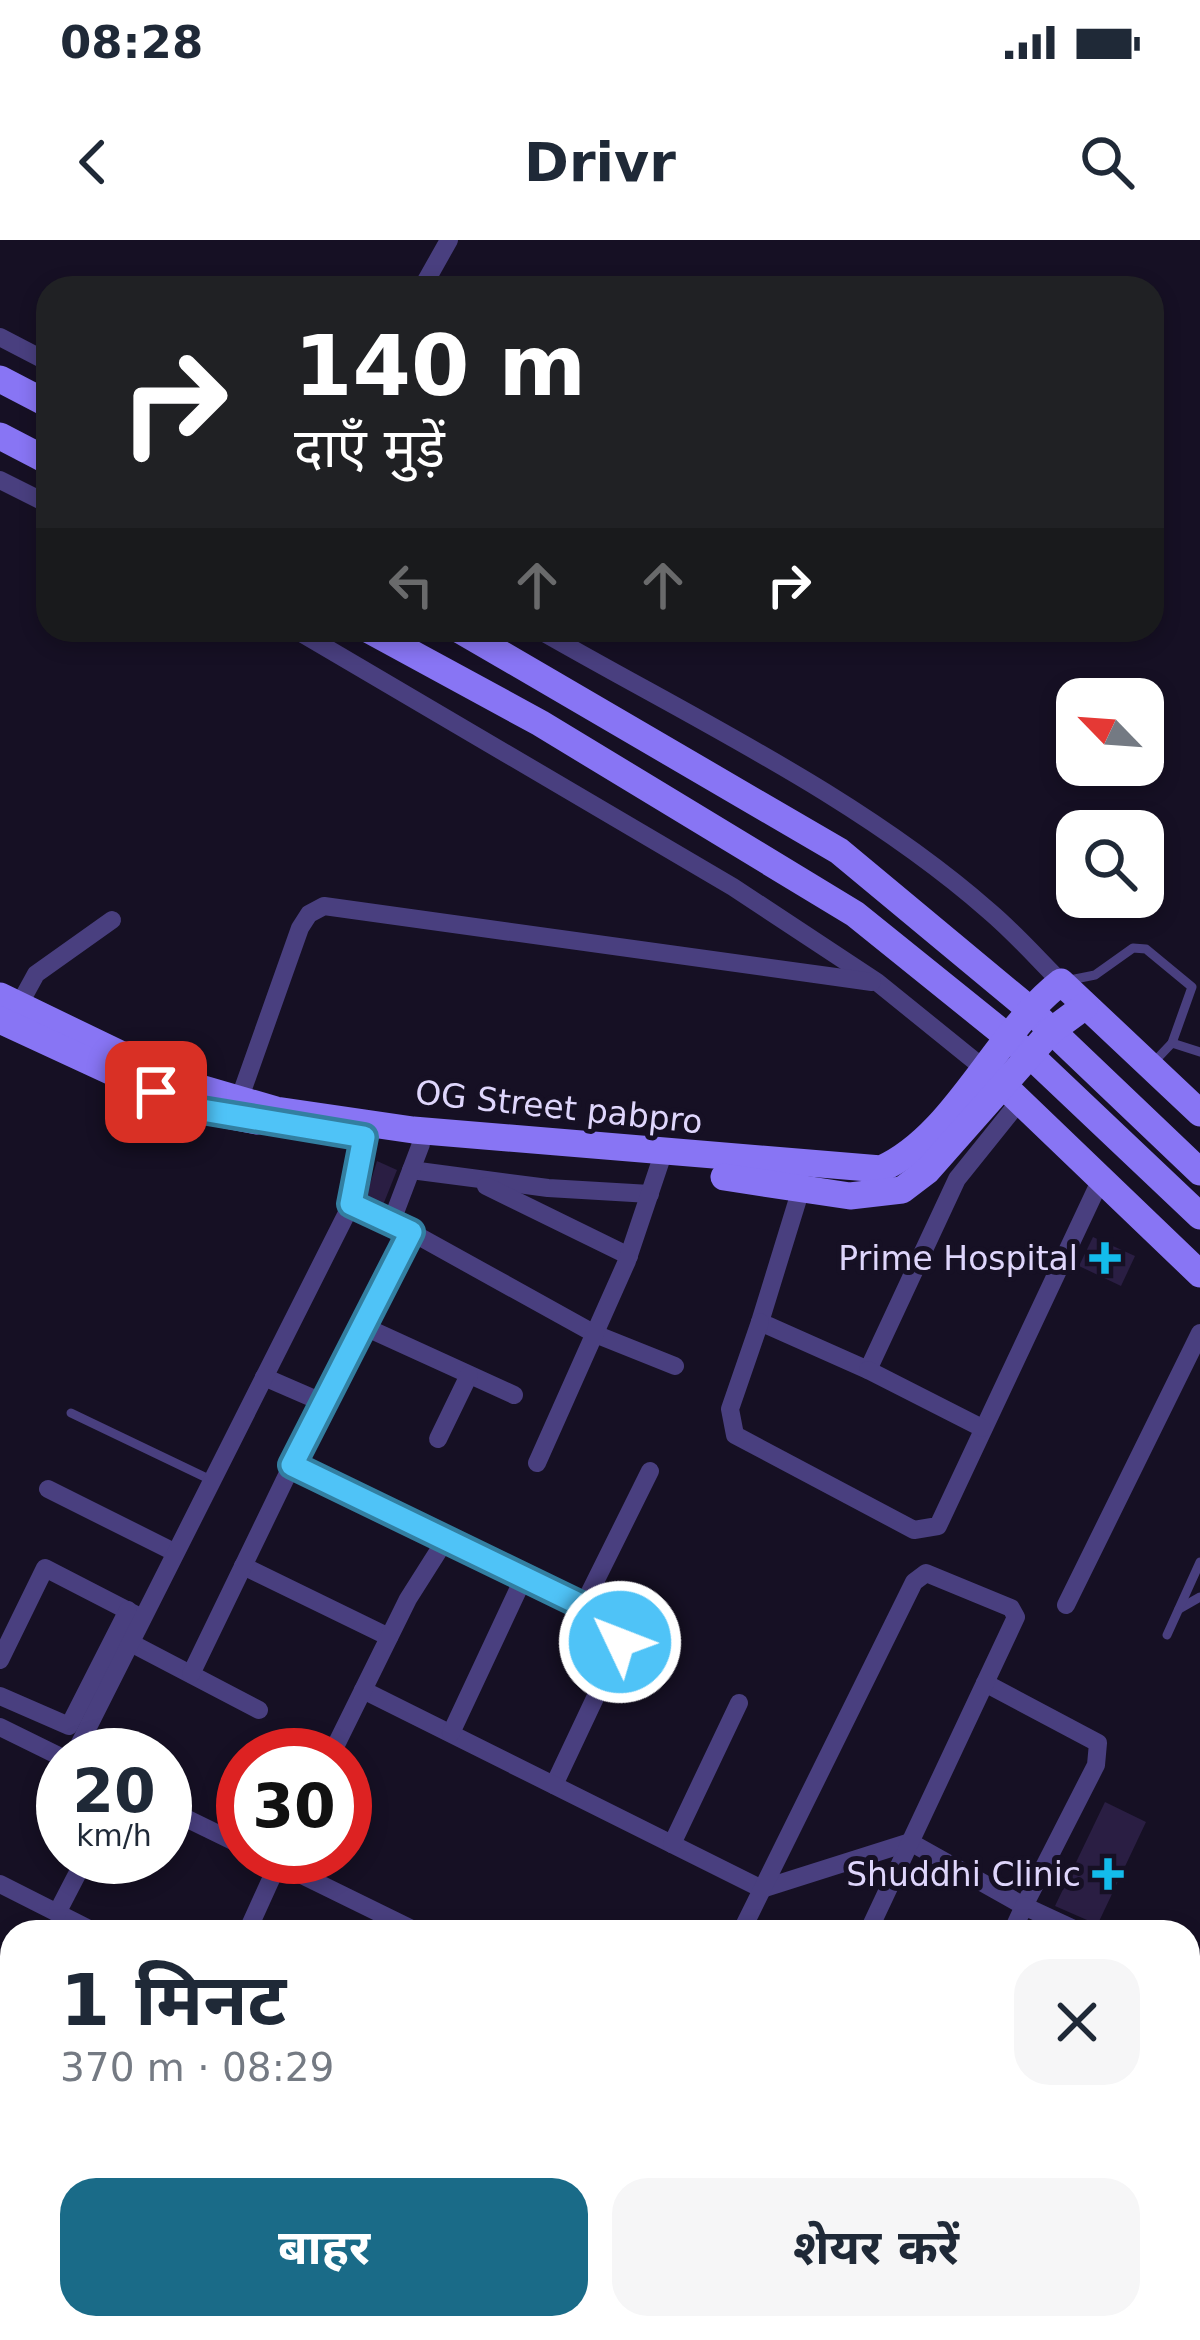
<!DOCTYPE html>
<html lang="hi">
<meta charset="utf-8">
<style>
:root{--surface:#fff;--page:#f6f6f7;--text:#1f2937;--muted:#747a83;--accent:#1a6b88}
body{margin:0;font-family:"DejaVu Sans","Noto Sans Devanagari",sans-serif;background:var(--page);color:var(--text);height:100vh;display:flex;flex-direction:column;font-size:45px;white-space:nowrap}
*{box-sizing:border-box;margin:0}
p{font-size:39px;color:var(--muted)}
.icon{flex:none;width:66px;height:66px;fill:none;stroke:currentColor;stroke-width:2;stroke-linecap:round;stroke-linejoin:round}
.map{position:relative;flex:1;overflow:hidden}
.side{position:absolute;left:0px;top:1680px;width:1200px;height:420px;display:flex;flex-direction:column;background:var(--surface);border-radius:36px 36px 0 0;box-shadow:0 6px 18px #0003}
.side>*{flex:none}
.banner{position:absolute;left:36px;top:36px;width:1128px;height:366px;border-radius:36px;box-shadow:0 6px 18px #0003;background:#202124;color:#fff;overflow:hidden}
.needle{width:78px;rotate:295deg}
.fabs{position:absolute;left:1056px;top:438px;display:grid;gap:24px}
.fabs a{display:grid;place-items:center;width:108px;height:108px;border-radius:24px;background:var(--surface);box-shadow:0 6px 18px #0003;font-size:60px}
.speed{position:absolute;left:36px;top:1488px;display:flex;gap:24px;font-size:60px;font-weight:700;text-align:center}
.speed>*{display:grid;place-content:center;width:156px;height:156px;border-radius:50%;background:var(--surface);box-shadow:0 6px 18px #0003;line-height:1}
.speed small{font-size:30px;font-weight:400}
.speed .limit{border:18px solid #d22;background:#fff;color:#111}
.pin{position:absolute;display:grid;place-items:center;width:102px;height:102px;color:#fff;margin:-51px;border-radius:24px;box-shadow:0 6px 18px #0006}
.me{position:absolute;width:132px;margin:-66px;rotate:313deg;stroke-linejoin:round;filter:drop-shadow(0 0 9px #0008)}
.turn{display:flex;align-items:center;gap:42px;height:252px;padding:0 60px;font-size:54px}
.turn .icon{width:156px;height:156px;stroke-width:2.5}
.turn b{display:block;font-size:84px;line-height:102px}
.lanes{display:flex;align-items:center;height:114px;padding:0 60px;background:#0003;justify-content:center;gap:60px;direction:ltr}
.lanes .off{opacity:.35}
.round{display:grid;place-items:center;flex:none;width:126px;height:126px;border-radius:36px;background:var(--page)}
.summary{display:flex;align-items:center;justify-content:space-between;height:204px;padding:0 60px}
h1{font-size:72px;font-weight:700;line-height:90px}
.button{display:flex;gap:24px;margin-top:auto;padding:24px 60px}
.button a{flex:1;height:138px;border-radius:36px;background:var(--accent);color:#fff;font-size:48px;font-weight:700;line-height:138px;text-align:center}
.button a+a{background:var(--page);color:var(--text)}
.status{display:flex;justify-content:space-between;align-items:center;height:84px;padding:0 60px;background:var(--surface);direction:ltr}
.status svg{height:33px;fill:currentColor}
header{display:flex;justify-content:space-between;align-items:center;height:156px;padding:0 60px;background:var(--surface);font-size:54px;font-weight:700}
.map>svg:first-child{display:block}
.building{fill:#2a1e43}
.lines{fill:none;stroke-linecap:round;stroke-linejoin:round}
.lane{stroke:#493f7f;stroke-width:9}
.street{stroke:#493f7f;stroke-width:18}
.secondary{stroke:#8875f4;stroke-width:27}
.route-casing{stroke:#337fa1;stroke-width:30}
.route{stroke:#4fc3f7;stroke-width:21}
.poi-dot{fill:#13bbeb;stroke:#161024;stroke-width:4.5}
.labels{text-anchor:middle;dominant-baseline:central;stroke-width:10;stroke-linejoin:round;paint-order:stroke}
.street-label{font-size:33px;fill:#dfd6fc;stroke:#161024}
.poi-label{font-size:33px;fill:#dfd6fc;stroke:#161024;text-anchor:end}
</style>
<div class="status"><b>08:28</b><svg viewBox="0 0 49 12"><path d="M0 12V9h3v3zM5 12V6h3v6zM10 12V3h3v9zM15 12V0h3v12zM26 1h20v11H26zM47 4h2v5h-2z"/></svg></div>
<header><svg class="icon" aria-label="back" viewBox="0 0 24 24"><path d="M15 5l-7 7 7 7"/></svg>Drivr<svg class="icon" aria-label="search" viewBox="0 0 24 24"><circle cx="10" cy="10" r="6"/><path d="M15 15l6 6"/></svg></header>
<div class="map">
<svg width="1200" height="2100" viewBox="0 0 1200 2100">
<rect width="100%" height="100%" fill="#161024"/>
<g class="building">
<polygon points="377,921 397,930 383,965 366,957"/>
<polygon points="1093,997 1135,1016 1121,1046 1079,1026"/>
<polygon points="1105,1562 1146,1582 1094,1692 1093,1692 1087,1680 1055,1666"/>
</g>
<g class="lines">
<g class="lane">
<polyline points="1065,741 1095,735 1133,708 1146,709 1192,747 1172,803"/>
<polyline points="1154,822 1172,803 1200,812"/>
<polyline points="71,1173 211,1240"/>
<polyline points="1179,1369 1200,1357"/>
<polyline points="1167,1395 1200,1322"/>
</g>
<g class="street">
<polyline points="422,48 449,0"/>
<polyline points="0,97 48,122"/>
<polyline points="0,240 48,264"/>
<polyline points="296,390 733,647 877,742 992,835"/>
<path d="M 539,390 C 690,477 858,556 989,671 C 1015,693 1037,718 1061,742"/>
<polyline points="19,765 36,734 112,680"/>
<polyline points="239,860 300,688 309,674 324,666 872,742"/>
<polyline points="411,930 548,948 650,954"/>
<polyline points="486,946 629,1016"/>
<polyline points="801,949 760,1082 868,1130 957,939 1019,862"/>
<polyline points="391,983 421,904"/>
<polyline points="411,992 595,1094 675,1126"/>
<polyline points="760,1082 730,1169 735,1195 914,1290 938,1286 1101,939"/>
<polyline points="365,1087 514,1155"/>
<polyline points="868,1130 982,1188"/>
<polyline points="264,1137 324,1163 292,1225"/>
<polyline points="324,1163 411,992 351,965"/>
<polyline points="438,1199 469,1135"/>
<polyline points="537,1223 627,1021 663,914"/>
<polyline points="48,1249 174,1312"/>
<polyline points="243,1326 389,1397"/>
<polyline points="1066,1365 1200,1093"/>
<polyline points="583,1366 650,1231"/>
<polyline points="129,1402 259,1470"/>
<polyline points="0,1420 45,1328 142,1378"/>
<polyline points="191,1434 292,1225 525,1335 619,1389 612,1422 554,1545"/>
<polyline points="363,1450 762,1649 910,1602 1024,1666 1096,1525 1098,1503 985,1443"/>
<polyline points="0,1456 69,1486 128,1370"/>
<polyline points="0,1487 63,1518"/>
<polyline points="451,1493 525,1335"/>
<polyline points="74,1515 351,965 364,897"/>
<polyline points="331,1515 408,1359 446,1299"/>
<polyline points="165,1568 243,1606"/>
<polyline points="672,1604 739,1463"/>
<polyline points="265,1617 418,1692"/>
<polyline points="0,1644 95,1692"/>
<polyline points="57,1673 86,1617"/>
<polyline points="247,1692 281,1617"/>
<polyline points="741,1692 914,1342 926,1333 1011,1368 1016,1377 868,1692"/>
<polyline points="1012,1692 1024,1666 1080,1692"/>
<polyline points="1188,1742 1200,1748"/>
<polyline points="0,1762 12,1768"/>
<polyline points="1188,2043 1200,2032"/>
<polyline points="454,2088 456,2100"/>
<polyline points="757,2088 759,2100"/>
<polyline points="812,2088 837,2100"/>
<polyline points="261,2100 267,2088"/>
<polyline points="546,2100 626,2098 665,2088"/>
<polyline points="958,2100 965,2088"/>
</g>
<g class="secondary">
<polyline points="0,139 48,164"/>
<polyline points="0,196 48,221"/>
<polyline points="369,390 540,483 855,674 1030,815 1200,976"/>
<polyline points="460,390 839,611 1028,768 1200,932"/>
<path d="M 0,756 L 176,841 L 276,870 L 413,890 L 881,929 C 956,895 994,794 1061,742 L 1200,873"/>
<polyline points="0,780 190,868 257,881"/>
<polyline points="1005,847 1200,1034"/>
<polyline points="724,937 850,956 902,950 927,931 1051,791 1085,766"/>
<polyline points="1182,2100 1200,2080"/>
</g>
</g>
<g class="lines">
<defs>
<polyline id="route" points="156,852 190,868 364,897 351,964 411,992 292,1225 583,1366 619,1389 620,1402"/>
</defs>
<use href="#route" class="route-casing"/>
<use href="#route" class="route"/>
</g>
<g class="poi-dot">
<path d="M1099 1000h12v12h12v12h-12v12h-12v-12h-12v-12h12z"/>
<path d="M1102 1616h12v12h12v12h-12v12h-12v-12h-12v-12h12z"/>
</g>
<g class="labels">
<g class="street-label">
<text transform="translate(559 867) rotate(6)">OG Street pabpro</text>
</g>
<g class="poi-label">
<text x="1078" y="1018">Prime Hospital</text>
<text x="1081" y="1634">Shuddhi Clinic</text>
</g>
</g>
</svg>
<div class="fabs">
<a><svg class="needle" viewBox="-14 -14 28 28"><path d="M0-13l5 13h-10z" fill="#e53935"/><path d="M0 13l5-13h-10z" fill="#747a83"/></svg></a>
<a><svg class="icon" aria-label="search" viewBox="0 0 24 24"><circle cx="10" cy="10" r="6"/><path d="M15 15l6 6"/></svg></a>
</div>
<div class="speed"><div>20<small>km/h</small></div><div class="limit">30</div></div>
<div class="pin" style="left:156px;top:852px;background:#d93025"><svg class="icon" aria-label="arrive" viewBox="0 0 24 24"><path d="M6 21V4h12l-3 4 3 4H6"/></svg></div>
<svg class="me" style="left:620px;top:1402px" viewBox="-20 -20 40 40"><circle r="17" fill="#4fc3f7" stroke="#fff" stroke-width="3"/><path d="M0-11L8 9 0 5-8 9z" fill="#fff"/></svg>
<div class="banner">
<div class="turn"><svg class="icon" aria-label="right" viewBox="0 0 24 24"><path d="M7 20v-9h11M14 6l5 5-5 5"/></svg><div><b>140 m</b>दाएँ मुड़ें</div></div>
<div class="lanes"><svg class="icon off" aria-label="left" viewBox="0 0 24 24"><path d="M17 20v-9H6M10 6l-5 5 5 5"/></svg><svg class="icon off" aria-label="ahead" viewBox="0 0 24 24"><path d="M12 20V5M6 11l6-6 6 6"/></svg><svg class="icon off" aria-label="ahead" viewBox="0 0 24 24"><path d="M12 20V5M6 11l6-6 6 6"/></svg><svg class="icon" aria-label="right" viewBox="0 0 24 24"><path d="M7 20v-9h11M14 6l5 5-5 5"/></svg></div>
</div>
<section class="side">
<div class="summary"><div><h1>1 मिनट</h1><p>370 m · 08:29</p></div><a class="round"><svg class="icon" aria-label="close" viewBox="0 0 24 24"><path d="M6 6l12 12M18 6L6 18"/></svg></a></div>
<div class="button"><a>बाहर</a><a>शेयर करें</a></div>
</section>
</div>
